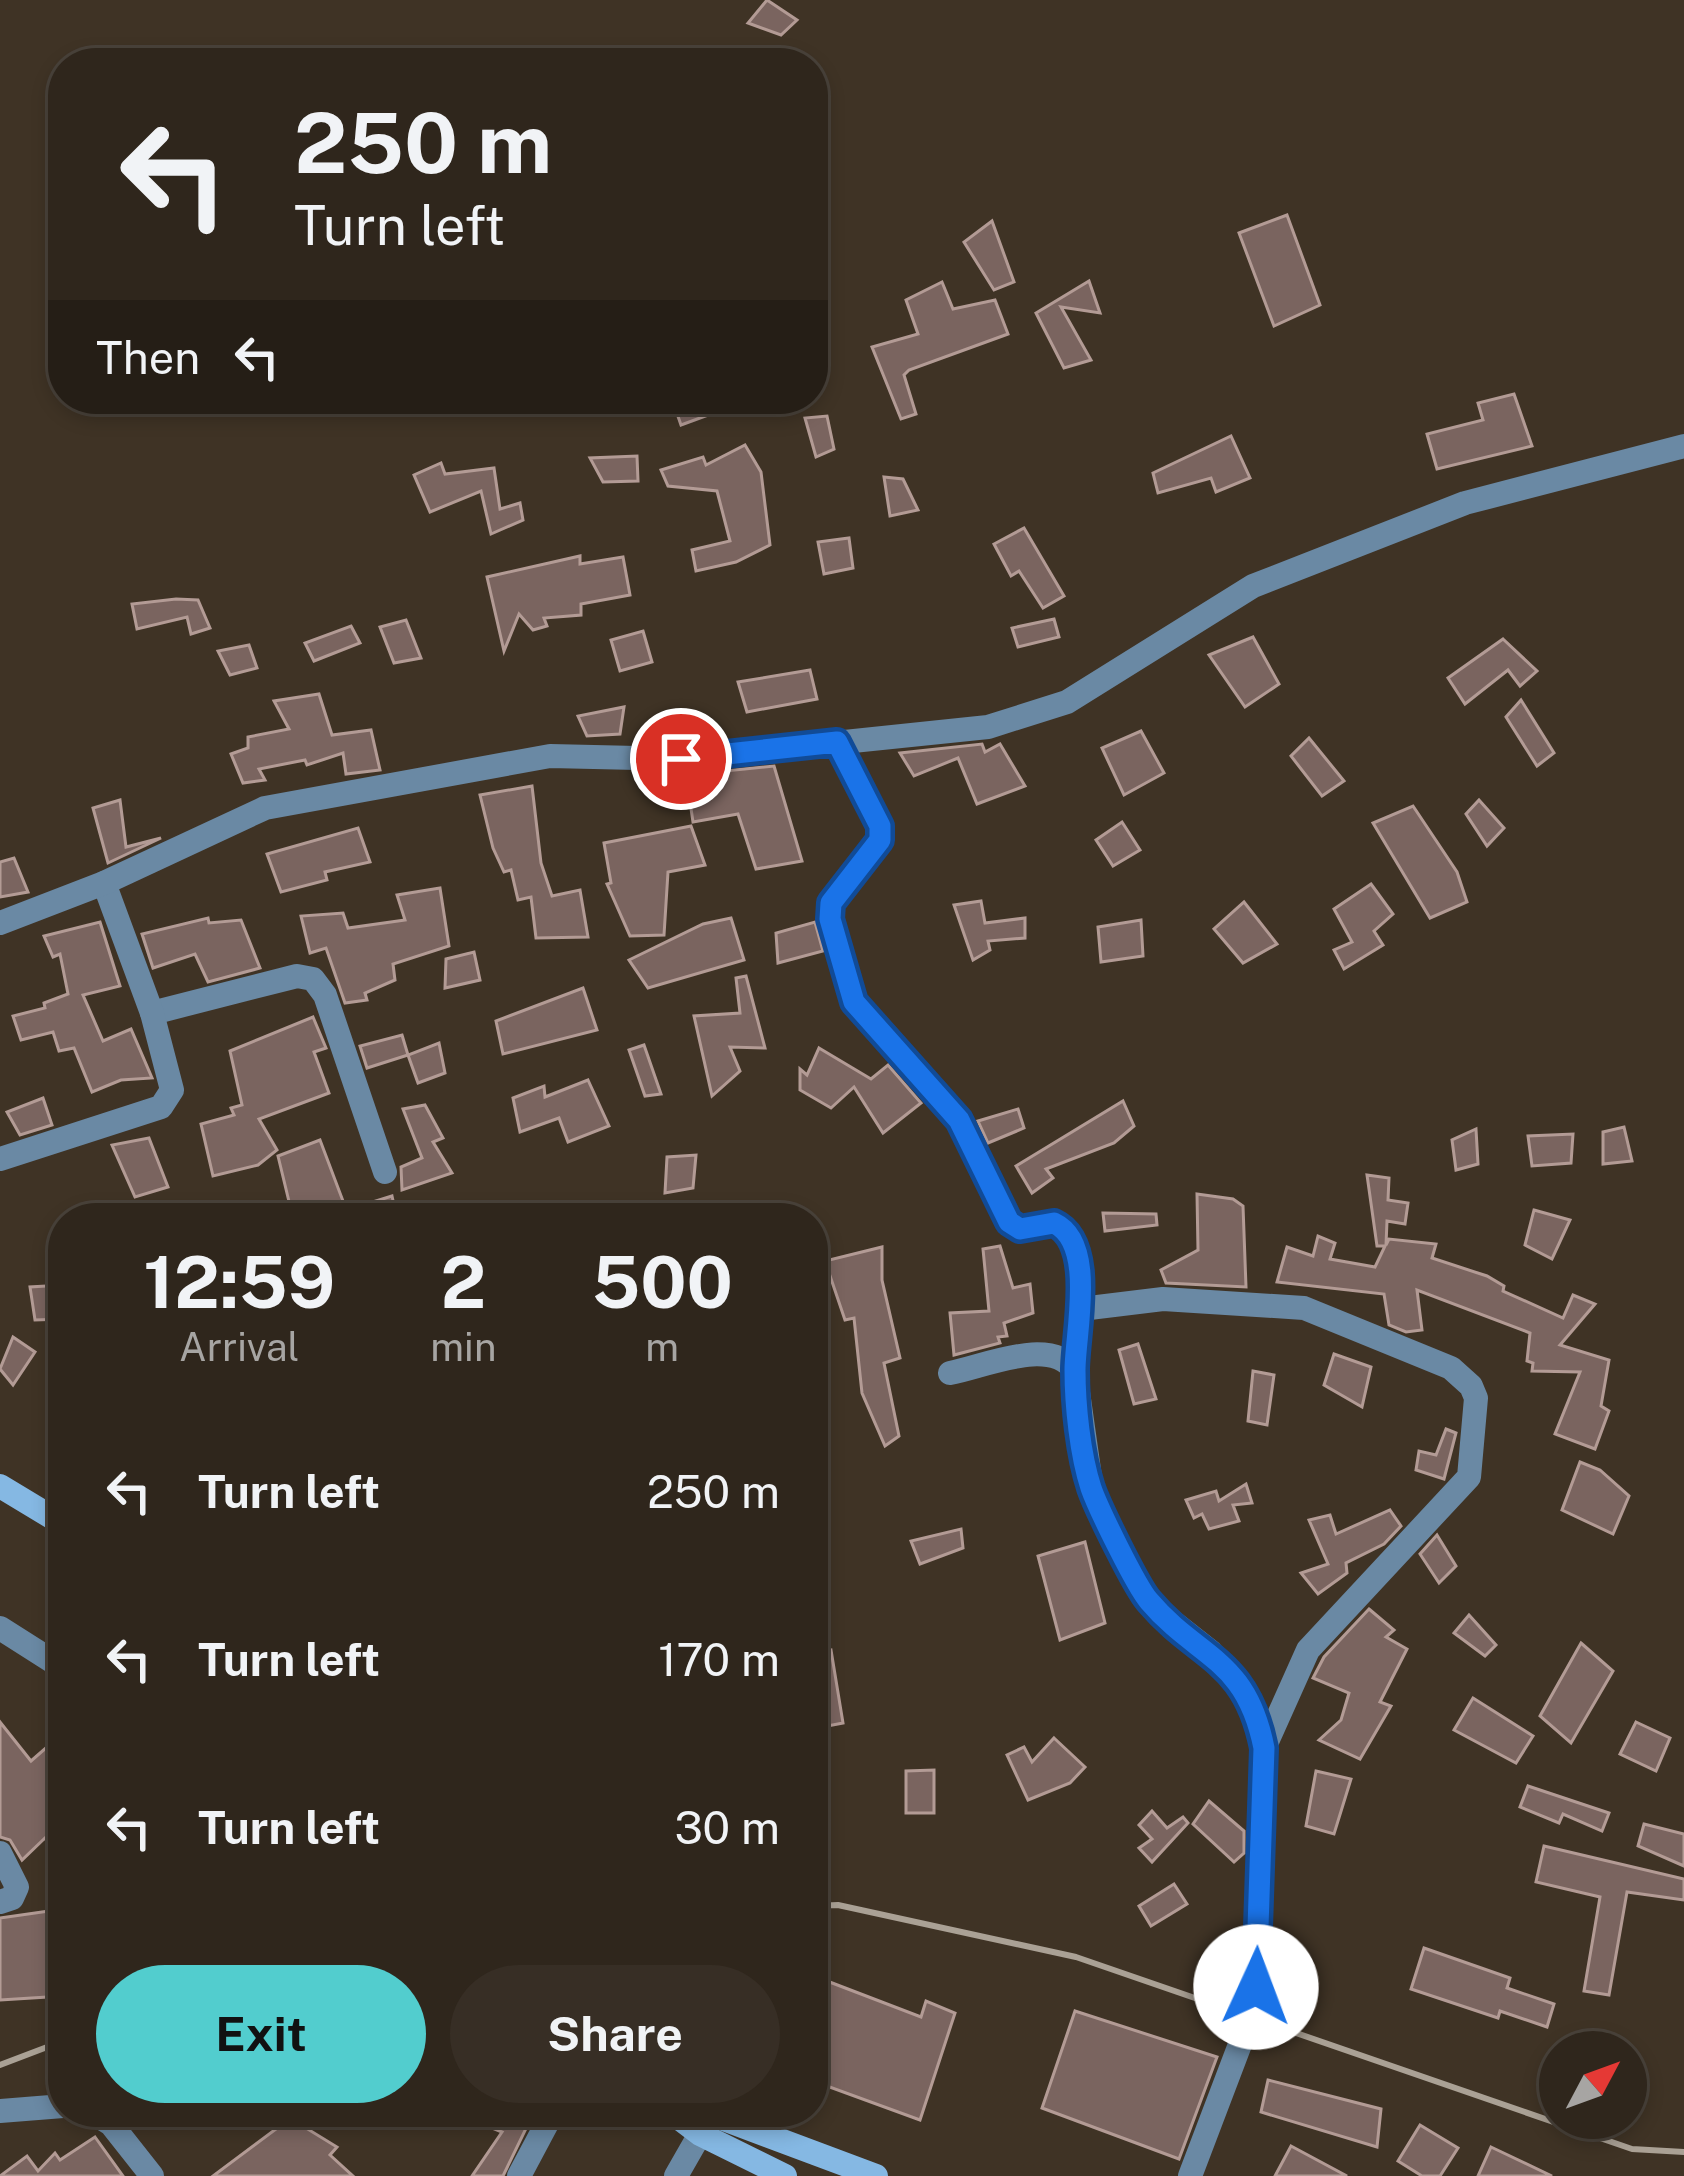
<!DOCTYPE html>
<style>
:root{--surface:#2f261c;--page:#372e25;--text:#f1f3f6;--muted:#a7a5a3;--line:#4a433b;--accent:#52cdce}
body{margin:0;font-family:"Public Sans",sans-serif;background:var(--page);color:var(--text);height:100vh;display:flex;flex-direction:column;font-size:45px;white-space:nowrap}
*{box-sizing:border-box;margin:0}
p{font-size:39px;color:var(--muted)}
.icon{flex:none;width:66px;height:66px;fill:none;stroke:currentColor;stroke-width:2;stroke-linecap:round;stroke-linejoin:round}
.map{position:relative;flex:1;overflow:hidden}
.sheet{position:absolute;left:48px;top:1203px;width:780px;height:924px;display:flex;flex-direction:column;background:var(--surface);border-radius:48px;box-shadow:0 6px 18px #0003,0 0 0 3px var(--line)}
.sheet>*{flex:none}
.top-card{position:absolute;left:48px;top:48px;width:780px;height:366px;border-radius:48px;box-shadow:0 6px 18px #0003,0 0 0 3px var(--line);background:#2f261c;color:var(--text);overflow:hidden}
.needle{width:78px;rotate:49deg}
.controls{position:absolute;left:1539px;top:2031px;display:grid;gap:24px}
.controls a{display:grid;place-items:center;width:108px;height:108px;border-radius:50%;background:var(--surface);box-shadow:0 6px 18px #0003,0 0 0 3px var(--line);font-size:60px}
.pin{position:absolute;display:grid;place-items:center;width:102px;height:102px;color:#fff;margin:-51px;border:6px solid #fff;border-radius:50%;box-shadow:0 3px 12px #0007}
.me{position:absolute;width:132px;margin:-66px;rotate:2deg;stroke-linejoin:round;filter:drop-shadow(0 0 9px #0008)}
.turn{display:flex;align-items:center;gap:42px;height:252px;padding:0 48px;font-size:54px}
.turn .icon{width:156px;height:156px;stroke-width:2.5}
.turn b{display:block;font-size:84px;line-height:102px}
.then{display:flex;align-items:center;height:114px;padding:0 48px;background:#0003;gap:24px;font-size:45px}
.eta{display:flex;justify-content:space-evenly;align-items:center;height:204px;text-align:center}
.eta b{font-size:72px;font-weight:700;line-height:84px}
.action{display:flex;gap:24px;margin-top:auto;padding:24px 48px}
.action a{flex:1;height:138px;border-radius:72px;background:var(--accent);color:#111;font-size:48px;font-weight:700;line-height:138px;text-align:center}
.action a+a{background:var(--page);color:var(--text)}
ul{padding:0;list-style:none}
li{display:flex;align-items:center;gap:36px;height:168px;padding:0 48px}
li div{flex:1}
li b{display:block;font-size:45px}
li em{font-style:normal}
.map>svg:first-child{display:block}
.building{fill:#7a645f;stroke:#b39b95;stroke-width:3}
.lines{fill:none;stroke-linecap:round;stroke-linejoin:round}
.minor{stroke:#6a89a4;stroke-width:24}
.tertiary{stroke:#6a89a4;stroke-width:24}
.secondary{stroke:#85b8e3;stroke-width:24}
.rail{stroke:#aaa195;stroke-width:6}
.route-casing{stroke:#114b97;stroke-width:30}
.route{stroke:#1a73e8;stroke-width:21}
</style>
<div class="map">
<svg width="1684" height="2176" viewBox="0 0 1684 2176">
<rect width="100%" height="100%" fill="#3f3325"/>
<g class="building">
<polygon points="767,0 797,20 781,35 748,23"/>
<polygon points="1287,215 1320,305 1274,326 1239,233"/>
<polygon points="992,221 1014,282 994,290 964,242"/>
<polygon points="1089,281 1100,313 1061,307 1091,360 1064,368 1036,313"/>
<polygon points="942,282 953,309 995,300 1008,334 909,370 904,375 916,414 901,419 872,347 918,334 906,300"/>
<polygon points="1514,394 1532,446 1437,469 1427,434 1483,420 1478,403"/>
<polygon points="672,399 733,399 733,406 681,425"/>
<polygon points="827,416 834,449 816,457 805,418"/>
<polygon points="1231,436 1250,478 1216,492 1211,478 1158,493 1153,473"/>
<polygon points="745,445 761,472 770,545 736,562 696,571 692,550 730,541 717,491 668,486 661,470 703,457 706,465"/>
<polygon points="637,456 638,481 603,482 590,458"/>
<polygon points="441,463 445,474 494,468 500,509 520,503 523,520 491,534 481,491 430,512 414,475"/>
<polygon points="884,477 903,479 918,510 890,516"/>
<polygon points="1024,528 1064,596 1043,608 1019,571 1011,576 994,544"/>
<polygon points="849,538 853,568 824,574 818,542"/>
<polygon points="580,556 580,564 623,557 630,595 581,604 581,615 544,618 547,626 533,630 519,614 504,651 487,577"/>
<polygon points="176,599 198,600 210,628 191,634 187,617 137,629 132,604"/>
<polygon points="1054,619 1059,637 1018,647 1012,628"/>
<polygon points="406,620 421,658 394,663 380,627"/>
<polygon points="351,626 360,643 314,661 305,643"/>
<polygon points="643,631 652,662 620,671 611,640"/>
<polygon points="1253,637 1279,684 1245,707 1209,655"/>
<polygon points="1503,639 1537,671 1520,686 1508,670 1465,704 1448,678"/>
<polygon points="249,645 257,668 230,675 218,651"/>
<polygon points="810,670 817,699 747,712 738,682"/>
<polygon points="319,694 332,735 371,730 380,770 346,774 343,753 307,765 305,760 259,769 265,780 243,783 231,754 248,748 248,737 289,729 274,701"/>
<polygon points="1521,700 1554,753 1537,766 1506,717"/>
<polygon points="624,707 620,734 587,736 578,716"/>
<polygon points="1141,731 1164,773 1124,795 1102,748"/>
<polygon points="1309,738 1344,781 1322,796 1291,756"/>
<polygon points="982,744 985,752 1000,744 1025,786 977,804 958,758 914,776 900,753"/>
<polygon points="774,766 802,861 756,869 738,814 693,822 686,775"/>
<polygon points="532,786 541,863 552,896 580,890 588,937 536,938 531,897 518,900 511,870 504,872 493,848 480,795"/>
<polygon points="120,800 126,847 161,838 108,863 93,808"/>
<polygon points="1479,800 1504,828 1487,846 1466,814"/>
<polygon points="1413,806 1457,872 1467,902 1430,918 1373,823"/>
<polygon points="1122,822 1140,850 1113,866 1096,840"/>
<polygon points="691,826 705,865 668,872 664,935 630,936 607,884 611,883 604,843"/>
<polygon points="358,828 370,862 325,872 327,880 281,892 267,854"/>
<polygon points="14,858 28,892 0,897 0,862"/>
<polygon points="1371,884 1393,914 1374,931 1383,945 1344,969 1334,950 1352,942 1334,909"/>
<polygon points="440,888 449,946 393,964 395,980 365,993 367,1000 345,1003 326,948 310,953 301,916 343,913 348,928 405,920 397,895"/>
<polygon points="981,901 985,923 1025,918 1025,938 988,941 990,950 973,960 954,905"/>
<polygon points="1244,902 1277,944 1243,963 1214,929"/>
<polygon points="208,918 209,923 241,920 260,968 208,982 195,954 153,968 142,934"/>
<polygon points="731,918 744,960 648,988 629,960 703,924"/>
<polygon points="1141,920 1143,956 1101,962 1098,927"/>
<polygon points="100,922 120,986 83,995 103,1041 131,1029 152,1078 121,1080 92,1092 74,1048 59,1051 53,1032 21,1040 13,1016 45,1008 44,1003 68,994 60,954 53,957 44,936"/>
<polygon points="815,922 823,951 778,963 776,933"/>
<polygon points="474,952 480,980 445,988 446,959"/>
<polygon points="746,976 765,1048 730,1047 740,1071 712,1096 694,1016 740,1013 736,978"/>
<polygon points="583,988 597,1030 503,1054 496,1021"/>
<polygon points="313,1017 326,1048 314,1052 329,1093 259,1119 277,1150 258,1165 213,1176 201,1124 234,1115 231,1108 242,1105 230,1051"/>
<polygon points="402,1035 408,1055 367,1068 360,1046"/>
<polygon points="439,1043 445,1073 418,1083 408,1055"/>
<polygon points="644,1045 661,1094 645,1096 629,1050"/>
<polygon points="819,1048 871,1079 888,1065 921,1103 883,1133 854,1087 831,1108 800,1090 800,1069 807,1075"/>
<polygon points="588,1080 609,1126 568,1142 559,1118 520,1132 513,1098 544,1086 545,1097"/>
<polygon points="43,1098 52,1125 20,1135 7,1112"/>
<polygon points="1123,1101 1134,1126 1114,1143 1046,1169 1053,1178 1032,1193 1016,1166"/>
<polygon points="425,1105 443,1138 433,1142 452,1173 402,1190 401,1167 422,1158 403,1109"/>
<polygon points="1018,1109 1024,1128 988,1143 978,1121"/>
<polygon points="1624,1127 1632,1161 1603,1164 1603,1132"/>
<polygon points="1476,1129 1478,1164 1456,1170 1452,1140"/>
<polygon points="1573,1134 1571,1163 1532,1166 1528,1136"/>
<polygon points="149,1138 168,1187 135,1197 112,1145"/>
<polygon points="320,1140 346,1209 293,1218 278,1156"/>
<polygon points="696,1155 693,1188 665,1193 667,1157"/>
<polygon points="1367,1175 1389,1178 1388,1200 1408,1203 1405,1224 1387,1221 1386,1245 1389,1239 1436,1244 1432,1258 1487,1276 1504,1286 1503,1291 1563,1318 1573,1295 1595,1304 1560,1345 1609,1360 1601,1406 1609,1411 1595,1449 1555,1434 1580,1372 1532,1371 1533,1363 1527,1361 1530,1333 1417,1290 1422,1330 1406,1332 1389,1325 1384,1294 1277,1282 1287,1247 1313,1256 1318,1236 1335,1243 1330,1259 1375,1267 1385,1246 1377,1246"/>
<polygon points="1197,1194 1233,1199 1243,1206 1246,1287 1166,1283 1161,1270 1198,1250"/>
<polygon points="392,1196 396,1214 335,1218 334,1214"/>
<polygon points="1534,1210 1570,1220 1552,1259 1525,1245"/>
<polygon points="1103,1213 1156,1214 1157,1225 1105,1231"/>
<polygon points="1000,1246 1013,1288 1030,1284 1033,1313 1004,1323 1007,1336 998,1337 1000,1343 954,1355 950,1313 989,1311 983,1249"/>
<polygon points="882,1247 882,1280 900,1358 884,1363 899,1436 885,1446 862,1393 854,1318 845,1320 825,1261"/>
<polygon points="63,1285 63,1319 35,1320 30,1287"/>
<polygon points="13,1337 35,1352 13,1385 0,1369"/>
<polygon points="1138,1344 1156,1399 1134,1404 1119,1350"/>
<polygon points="1334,1354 1371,1367 1362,1407 1324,1385"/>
<polygon points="1253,1371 1274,1375 1267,1425 1248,1421"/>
<polygon points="1446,1429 1456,1433 1444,1479 1416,1470 1419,1451 1436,1455"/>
<polygon points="1580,1462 1600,1470 1629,1496 1613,1534 1562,1510"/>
<polygon points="1246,1484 1252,1503 1233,1505 1239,1521 1209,1529 1202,1514 1194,1518 1186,1500 1216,1491 1219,1501"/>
<polygon points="1390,1510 1401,1526 1384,1544 1346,1563 1347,1573 1318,1594 1301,1573 1328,1564 1309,1520 1330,1515 1336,1534"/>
<polygon points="961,1529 963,1548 920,1564 911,1541"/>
<polygon points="1437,1535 1456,1566 1439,1583 1420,1554"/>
<polygon points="1085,1542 1105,1623 1060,1640 1038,1556"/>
<polygon points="1369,1609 1394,1630 1386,1637 1407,1649 1380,1702 1391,1706 1360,1759 1319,1740 1341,1720 1349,1693 1313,1678 1324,1657"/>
<polygon points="1469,1615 1496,1645 1485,1656 1454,1633"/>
<polygon points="1581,1643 1613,1671 1571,1743 1540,1716"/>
<polygon points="831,1650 843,1723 817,1728 813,1653"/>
<polygon points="1473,1698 1533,1736 1516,1763 1454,1730"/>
<polygon points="0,1722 31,1761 63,1733 63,1863 45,1838 22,1860 10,1840 0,1837"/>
<polygon points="1636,1722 1670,1738 1656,1771 1620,1754"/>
<polygon points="1054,1738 1085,1767 1070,1783 1028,1800 1007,1755 1024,1747 1032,1762"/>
<polygon points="934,1770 934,1813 906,1813 906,1771"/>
<polygon points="1316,1771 1351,1779 1334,1834 1306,1826"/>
<polygon points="1528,1786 1609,1813 1602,1831 1563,1814 1559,1823 1520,1807"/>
<polygon points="1209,1801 1244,1831 1244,1853 1234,1862 1193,1824"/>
<polygon points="1152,1811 1167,1828 1183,1817 1188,1823 1152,1862 1139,1848 1152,1839 1139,1825"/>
<polygon points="1644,1824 1684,1834 1684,1866 1638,1846"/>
<polygon points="1544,1846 1684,1879 1684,1900 1627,1892 1609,1995 1584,1991 1600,1897 1536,1882"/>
<polygon points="1174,1884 1187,1904 1151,1926 1139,1906"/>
<polygon points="63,1909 63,1996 0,2000 0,1918"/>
<polygon points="1424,1948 1510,1978 1507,1988 1554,2004 1547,2027 1500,2011 1498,2018 1411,1989"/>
<polygon points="827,1981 921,2017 926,2001 955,2013 920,2120 813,2081 813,2037 829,2002 824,2000"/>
<polygon points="1075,2011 1217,2057 1179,2159 1042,2108"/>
<polygon points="1268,2080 1381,2109 1377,2147 1261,2112"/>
<polygon points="288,2112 312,2112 301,2125 337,2147 330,2155 353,2176 213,2176 284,2123"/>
<polygon points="502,2112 534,2112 503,2176 472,2176 502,2132 492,2128"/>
<polygon points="1420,2125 1458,2148 1440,2176 1422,2176 1398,2161"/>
<polygon points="95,2137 123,2176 0,2176 27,2156 38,2171 55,2153 60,2160"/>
<polygon points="1291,2146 1347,2176 1275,2176"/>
<polygon points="1491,2147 1552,2176 1478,2176"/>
</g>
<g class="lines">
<g class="minor">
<path d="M 837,742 L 882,833 L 831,903 L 831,919 L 854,1002 L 959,1120 L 1009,1222 L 1020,1229 L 1054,1223 C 1094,1242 1079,1334 1075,1371"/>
<polyline points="152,1013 297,976 313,979 325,995 385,1172"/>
<polyline points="0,1159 161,1107 172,1090 152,1013 104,883"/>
<polyline points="1081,1309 1163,1299 1304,1308 1451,1368 1471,1386 1476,1398 1469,1477 1308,1650 1265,1746"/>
<path d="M 950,1373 C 986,1366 1051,1336 1075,1371 L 1092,1491 L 1131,1574 L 1150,1604 L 1211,1652 L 1243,1689 L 1258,1718 L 1264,1748 L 1255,1987 L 1247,2026 L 1190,2176"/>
<polyline points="0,1628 63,1668"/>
<polyline points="0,1853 17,1887 12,1898 0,1902"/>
<polyline points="0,2111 63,2106"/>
<polyline points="92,2112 111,2124 152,2176"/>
<polyline points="519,2176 553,2112"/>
<polyline points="676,2176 700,2134"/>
</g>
<polyline class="tertiary" points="0,923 104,883 265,808 550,756 681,759 988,727 1067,702 1253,586 1465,503 1684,446"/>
<g class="secondary">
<polyline points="0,1486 63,1524"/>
<polyline points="671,2112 700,2134 785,2176"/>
<polyline points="705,2112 876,2176"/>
</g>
<g class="rail">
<polyline points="813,1906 838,1905 1076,1957 1632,2149 1684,2152"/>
<polyline points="0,2065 63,2041"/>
</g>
</g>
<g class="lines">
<defs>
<path id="route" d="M 681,759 L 837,742 L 880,826 L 880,840 L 831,903 L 830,919 L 854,1002 L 959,1120 L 1009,1222 L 1020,1229 L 1054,1223 C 1097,1243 1075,1333 1075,1370 C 1075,1405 1080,1454 1091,1488 C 1098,1508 1136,1586 1149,1601 C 1198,1659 1246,1657 1264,1748 L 1256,1987"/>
</defs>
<use href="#route" class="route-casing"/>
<use href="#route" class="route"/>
</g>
</svg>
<div class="controls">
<a><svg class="needle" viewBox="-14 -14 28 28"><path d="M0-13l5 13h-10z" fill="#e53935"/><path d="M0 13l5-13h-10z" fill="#a7a5a3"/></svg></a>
</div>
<div class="pin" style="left:681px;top:759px;background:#d93025"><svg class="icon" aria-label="arrive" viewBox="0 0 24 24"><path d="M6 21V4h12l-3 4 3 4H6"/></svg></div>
<svg class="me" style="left:1256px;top:1987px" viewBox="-20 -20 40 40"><circle r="19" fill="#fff"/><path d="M0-13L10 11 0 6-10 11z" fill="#1a73e8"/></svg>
<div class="top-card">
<div class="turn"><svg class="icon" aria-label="left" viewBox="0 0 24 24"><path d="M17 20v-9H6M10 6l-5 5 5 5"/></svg><div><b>250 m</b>Turn left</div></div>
<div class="then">Then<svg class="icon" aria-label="left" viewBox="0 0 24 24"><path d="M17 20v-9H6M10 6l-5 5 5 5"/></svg></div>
</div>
<section class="sheet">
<div class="eta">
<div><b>12:59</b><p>Arrival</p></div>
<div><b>2</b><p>min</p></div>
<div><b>500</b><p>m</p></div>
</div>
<ul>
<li><svg class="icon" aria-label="left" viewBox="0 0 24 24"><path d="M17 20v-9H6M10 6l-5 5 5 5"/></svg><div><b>Turn left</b></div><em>250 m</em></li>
<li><svg class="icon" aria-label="left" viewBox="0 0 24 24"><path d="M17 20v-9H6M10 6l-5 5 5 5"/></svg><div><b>Turn left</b></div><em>170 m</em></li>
<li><svg class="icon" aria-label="left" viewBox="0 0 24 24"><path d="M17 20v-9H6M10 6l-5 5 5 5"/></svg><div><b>Turn left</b></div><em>30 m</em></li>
</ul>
<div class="action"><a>Exit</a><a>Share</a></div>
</section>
</div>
